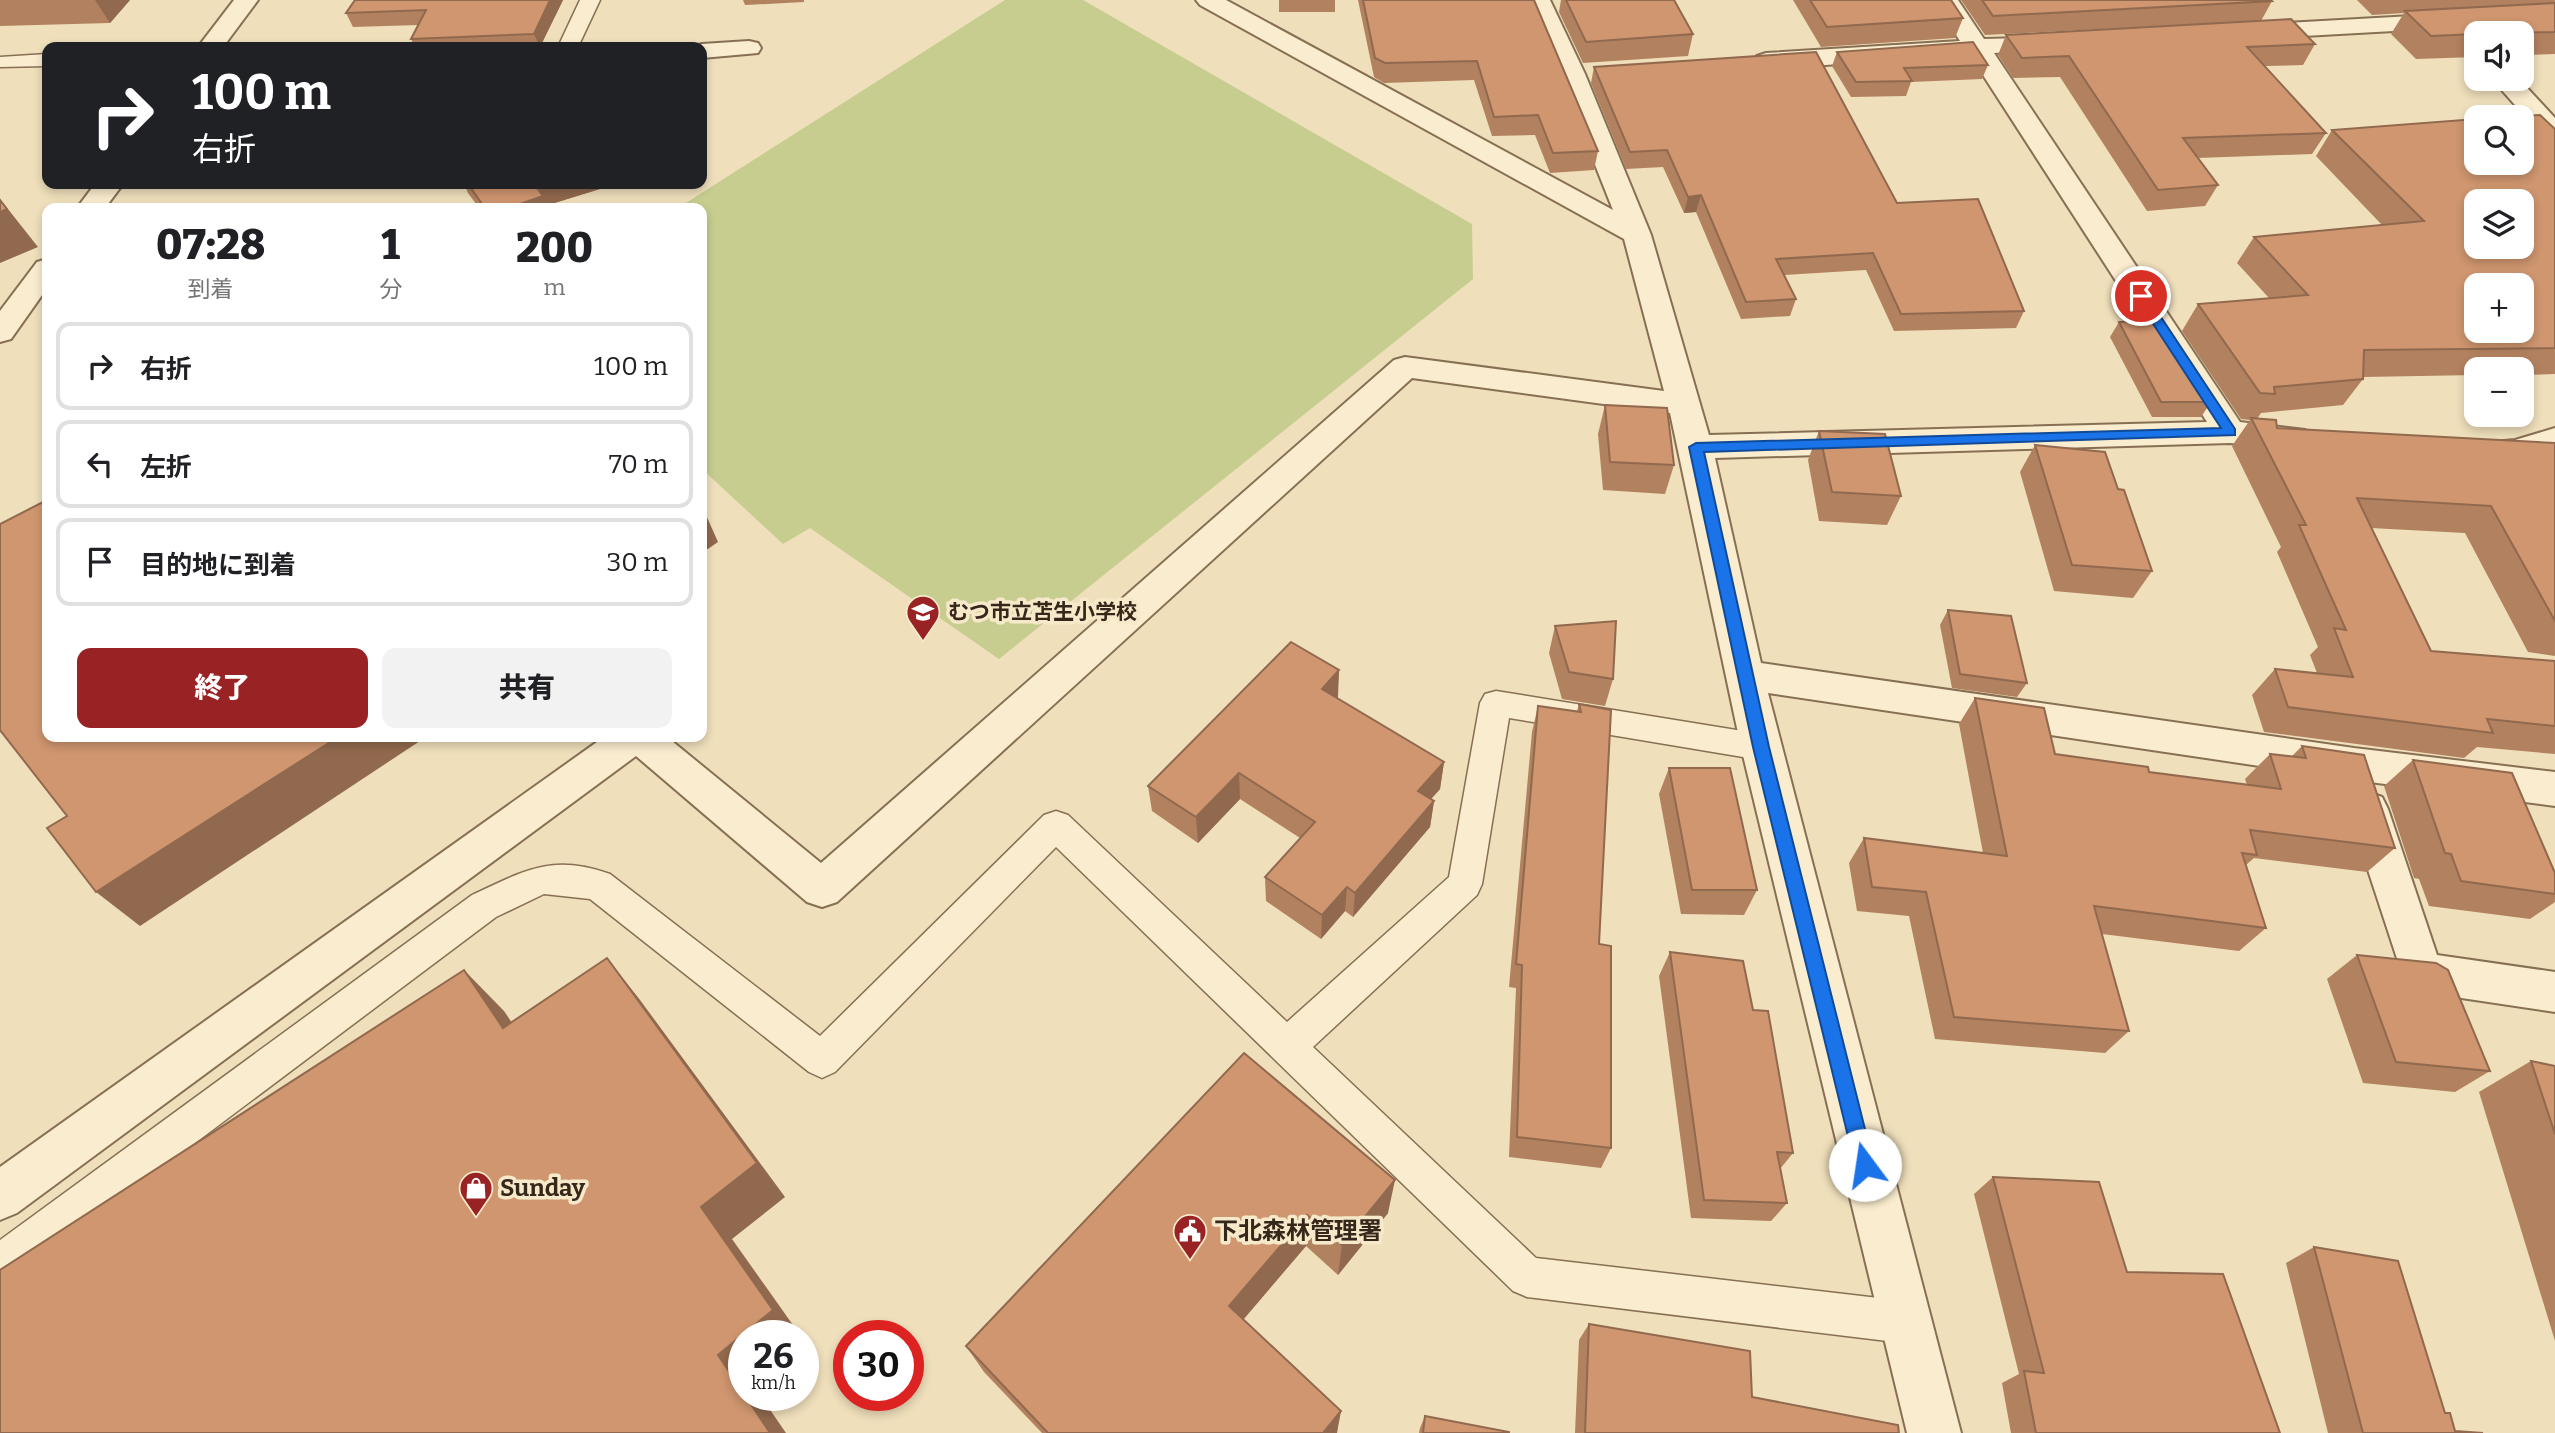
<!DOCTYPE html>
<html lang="ja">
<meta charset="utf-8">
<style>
:root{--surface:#fff;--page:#f2f2f2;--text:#202124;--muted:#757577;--line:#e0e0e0;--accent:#982224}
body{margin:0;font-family:Bitter,"Noto Sans JP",serif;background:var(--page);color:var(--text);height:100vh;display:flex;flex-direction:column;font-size:26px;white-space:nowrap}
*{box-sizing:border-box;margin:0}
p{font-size:23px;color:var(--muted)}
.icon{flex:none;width:38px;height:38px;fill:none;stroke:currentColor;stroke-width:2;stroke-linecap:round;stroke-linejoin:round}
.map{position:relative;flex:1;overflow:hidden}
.panel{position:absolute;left:42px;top:203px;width:665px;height:539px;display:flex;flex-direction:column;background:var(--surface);border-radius:14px;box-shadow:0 4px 10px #0003}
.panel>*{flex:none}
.top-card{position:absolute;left:42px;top:42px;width:665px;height:147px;border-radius:14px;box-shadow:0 4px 10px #0003;background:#202124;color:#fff;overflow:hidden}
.controls{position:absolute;left:2464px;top:21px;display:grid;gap:14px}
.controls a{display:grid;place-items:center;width:70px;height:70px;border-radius:14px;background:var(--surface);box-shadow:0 4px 10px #0003;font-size:35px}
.speed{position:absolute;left:728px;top:1320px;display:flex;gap:14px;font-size:35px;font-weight:700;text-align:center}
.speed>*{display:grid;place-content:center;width:91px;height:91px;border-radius:50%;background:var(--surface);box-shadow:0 4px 10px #0003;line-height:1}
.speed small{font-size:18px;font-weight:400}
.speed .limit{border:10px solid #d22;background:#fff;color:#111}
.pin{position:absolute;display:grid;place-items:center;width:60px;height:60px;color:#fff;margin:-30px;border:4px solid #fff;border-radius:50%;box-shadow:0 2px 7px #0007}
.me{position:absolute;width:77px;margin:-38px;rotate:346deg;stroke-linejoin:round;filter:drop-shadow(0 0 5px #0008)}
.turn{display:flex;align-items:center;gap:24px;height:147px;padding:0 35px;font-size:32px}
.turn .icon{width:91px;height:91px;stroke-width:2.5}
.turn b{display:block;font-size:49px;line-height:60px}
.eta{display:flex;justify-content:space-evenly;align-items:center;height:119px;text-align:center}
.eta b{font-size:42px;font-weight:800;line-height:49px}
.action{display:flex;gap:14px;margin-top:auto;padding:14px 35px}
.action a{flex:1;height:80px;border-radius:14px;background:var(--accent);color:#fff;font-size:28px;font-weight:800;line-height:80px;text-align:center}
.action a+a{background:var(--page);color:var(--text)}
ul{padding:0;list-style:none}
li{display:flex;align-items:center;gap:21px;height:88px;margin:0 14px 10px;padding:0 21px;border:4px solid var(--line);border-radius:14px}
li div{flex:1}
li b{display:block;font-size:26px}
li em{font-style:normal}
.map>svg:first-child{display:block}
.green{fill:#c6cd8f}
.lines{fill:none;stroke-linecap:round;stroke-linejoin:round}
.service-casing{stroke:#876f54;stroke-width:3}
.minor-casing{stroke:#876f54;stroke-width:4}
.tertiary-casing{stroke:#876f54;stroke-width:4}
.service{fill:#faecce;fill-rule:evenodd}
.minor{fill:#faecce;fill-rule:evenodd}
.tertiary{fill:#faecce;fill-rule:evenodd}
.wall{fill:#b2815f}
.shaded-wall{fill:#91694e}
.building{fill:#cf966f;stroke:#91694e;stroke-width:2;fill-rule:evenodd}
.route{fill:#1a73e8;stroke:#114b97;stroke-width:2}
.labels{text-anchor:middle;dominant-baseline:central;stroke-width:7;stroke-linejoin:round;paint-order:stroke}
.poi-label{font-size:21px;font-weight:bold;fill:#35271a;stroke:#f6e9ca;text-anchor:start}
.near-poi-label{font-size:24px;font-weight:bold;fill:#35271a;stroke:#f6e9ca;text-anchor:start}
</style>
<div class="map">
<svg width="2555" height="1433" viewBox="0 0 2555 1433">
<rect width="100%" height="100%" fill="#efdfbb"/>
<polygon class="green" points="1005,0 1083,0 1472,224 1473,279 999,659 810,528 783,544 702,469 702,208 678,208"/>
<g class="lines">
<defs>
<g id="service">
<polygon points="580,0 600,0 578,47 558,47"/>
<polygon points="47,54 47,66 0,67 0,57"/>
<path d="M 1496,691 L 1761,734 L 1772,738 L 1777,747 L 1772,756 L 1761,760 L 1509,718 L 1482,884 L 1477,895 L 1313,1047 L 1536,1258 L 1904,1301 L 1919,1307 L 1925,1322 L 1919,1337 L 1904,1343 L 1527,1297 L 1513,1291 L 1056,847 L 835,1072 L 822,1078 L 809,1072 L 590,899 L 544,894 L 496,917 L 14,1279 L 0,1285 L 0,1240 L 472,895 C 524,871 551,853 610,874 L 820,1036 L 1044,815 L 1056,811 L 1068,815 L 1287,1022 L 1449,877 L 1480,703 L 1485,694 Z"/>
</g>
<g id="minor">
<polygon points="1196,0 1226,0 1613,210 1559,74 1526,0 1550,0 1585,74 1651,235 1709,435 2207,422 1970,55 1766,69 1757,66 1753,61 1757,56 1766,53 1960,41 1934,0 1958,0 1984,39 2064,37 2067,42 2064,47 2055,49 1994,53 2240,422 2305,430 2309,438 2305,446 2293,449 2230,443 1715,458 1761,663 2354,748 2555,772 2555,806 2354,780 1768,693 1961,1433 1907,1433 1741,747 1670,413 1412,378 837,902 822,907 807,902 636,756 17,1213 0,1220 0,1167 604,737 667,737 821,863 1394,360 1405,357 1664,391 1624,239 1200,5"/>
<polygon points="2555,8 2555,22 2248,39 2239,37 2236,32 2239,27 2248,25"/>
<polygon points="749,41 758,43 761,48 758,53 702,58 702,47 692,47 702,44"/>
<polygon points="2492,79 2519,79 2555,118 2555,142 2546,140"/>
<path d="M 2555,428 L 2555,450 C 2529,458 2507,467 2480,459 L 2475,451 L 2480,443 L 2515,440 Z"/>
<polygon points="2368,792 2382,797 2388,809 2437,955 2555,972 2555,1012 2421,992 2406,986 2348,809 2354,797"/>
</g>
<g id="tertiary">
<polygon points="234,0 258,0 223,47 198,47"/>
<polygon points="95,184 123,184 105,208 77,208"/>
<polygon points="47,259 47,288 11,339 0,342 0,311 37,262"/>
</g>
</defs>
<use href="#service" class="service-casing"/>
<use href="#minor" class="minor-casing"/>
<use href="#tertiary" class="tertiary-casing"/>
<use href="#service" class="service"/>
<use href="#minor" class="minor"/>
<use href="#tertiary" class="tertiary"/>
</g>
<g class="wall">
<polygon points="0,0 130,0 110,23 0,26"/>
<polygon points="563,0 540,47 415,47 411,39 418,25 353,27 346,13"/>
<polygon points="743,0 804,0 804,2 745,5"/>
<rect x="1279" y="0" width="56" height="12"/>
<polygon points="1358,0 1534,0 1598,151 1594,170 1550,173 1535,135 1492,136 1474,80 1384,83 1374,77"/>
<polygon points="1561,0 1674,0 1693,34 1688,56 1583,63 1559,12"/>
<polygon points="1793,0 1951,0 1963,18 1955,38 1821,47"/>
<polygon points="1961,0 2271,0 2272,1 2261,21 1985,35"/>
<polygon points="2357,0 2555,0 2555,54 2522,55 2522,33 2476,33 2476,57 2416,59 2391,34 2404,13 2372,15"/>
<polygon points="2006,35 2315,44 2303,65 2265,66 2326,133 2312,154 2197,158 2218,185 2205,206 2147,211 2060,77 2013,78 1998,55"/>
<polygon points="1837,52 1988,65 1982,79 1911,82 1906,96 1851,97 1832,66"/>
<polygon points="1594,67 1897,203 2024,311 2016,328 1894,331 1866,270 1784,275 1796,299 1790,316 1741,319 1696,212 1684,213 1663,167 1626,169 1591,83"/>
<polygon points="2555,129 2555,374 2522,375 2522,369 2476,369 2476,375 2363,377 2363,379 2343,405 2261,413 2257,419 2277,428 2555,443 2555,656 2528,652 2465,533 2371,528 2431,651 2555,661 2555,754 2477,747 2464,758 2264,732 2252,695 2275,669 2317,673 2310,655 2318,647 2277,552 2281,547 2232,446 2250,420 2241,419 2182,331 2198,304 2269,298 2237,263 2254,237 2382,225 2316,156 2332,130"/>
<polygon points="464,184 616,184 548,205 549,208 479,208 468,193"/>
<polygon points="2119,322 2211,402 2201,417 2152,417 2110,337"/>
<polygon points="1605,405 1674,465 1665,494 1603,490 1598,434"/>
<polygon points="1819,431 1901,496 1887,525 1819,521 1808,460"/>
<polygon points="2035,445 2152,571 2133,598 2054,591 2020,472"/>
<polygon points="1948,610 2027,683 2017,697 1952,688 1940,625"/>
<polygon points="1555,626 1613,679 1605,706 1562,699 1549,653"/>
<polygon points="1339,670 1337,698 1444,762 1440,789 1431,799 1434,801 1430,827 1353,917 1345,911 1321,939 1266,901 1265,877 1300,838 1240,799 1198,843 1152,811 1148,786"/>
<polygon points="1975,698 2055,754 2149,772 2247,785 2245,779 2270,754 2292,756 2302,746 2395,848 2367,872 2254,858 2246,865 2266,928 2239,951 2102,934 2129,1031 2105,1053 1935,1039 1909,916 1857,911 1849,863 1864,838 1983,853 1959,724"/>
<polygon points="1579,704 1611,710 1599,944 1611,1148 1601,1168 1509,1157 1516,988 1509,987 1532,732 1538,706 1577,711"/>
<polygon points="2413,760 2555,873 2555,902 2530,919 2429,906 2419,879 2414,878 2384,786"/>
<polygon points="1669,768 1757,890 1744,915 1681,914 1659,794"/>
<polygon points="1670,952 1753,1010 1793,1153 1780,1169 1787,1203 1771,1221 1691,1218 1659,976"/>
<polygon points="2357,955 2490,1071 2455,1092 2363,1083 2327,979"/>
<polygon points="1244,1053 1388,1213 1338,1275 1306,1246 1243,1319 1337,1433 1042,1433 984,1372 966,1346"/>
<polygon points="2531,1061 2555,1066 2555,1341 2479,1092"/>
<polygon points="1993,1177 2127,1272 2280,1433 2011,1433 2002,1383 2019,1374 1974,1194"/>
<polygon points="2314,1247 2445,1413 2455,1431 2483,1433 2328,1433 2286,1263"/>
<polygon points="1589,1324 1752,1397 1899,1433 1575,1433 1579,1340"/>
<polygon points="1425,1416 1509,1433 1419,1433 1420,1428"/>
</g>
<g class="shaded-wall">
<polygon points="95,0 130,0 110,23"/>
<polygon points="550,0 563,0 540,47 534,34"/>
<polygon points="537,184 616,184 548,205 549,208 508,208 543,196"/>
<polygon points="1701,195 1696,212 1684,213 1688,197"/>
<polygon points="0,199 38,247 0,263"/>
<polygon points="702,506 718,542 702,553"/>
<polygon points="1339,670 1338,697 1321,716 1322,689"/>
<polygon points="338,737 426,737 140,926 96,892"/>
<polygon points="1444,762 1440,789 1415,817 1418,791"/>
<polygon points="1239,773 1240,799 1198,843 1196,817"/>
<polygon points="1434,801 1430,827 1353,917 1355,893"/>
<polygon points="1347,887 1345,911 1321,939 1322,915"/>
<polygon points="607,958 640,1000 785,1197 732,1239 800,1335 744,1335 744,1393 718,1355 701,1207"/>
<polygon points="464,970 504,1011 542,1067 503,1028"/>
<polygon points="1395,1180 1388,1213 1338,1275 1342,1245"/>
<polygon points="1307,1215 1306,1246 1232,1333 1229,1306"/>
<polygon points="745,1395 760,1395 786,1433 770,1433"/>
<polygon points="1341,1411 1337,1433 1323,1433"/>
</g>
<g class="building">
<polygon points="355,0 550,0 534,34 411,39 426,10 346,13"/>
<polygon points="1363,0 1534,0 1598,151 1553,153 1538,115 1494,117 1477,61 1385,63 1375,58"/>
<polygon points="1566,0 1674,0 1693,34 1586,42"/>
<polygon points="1810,0 1951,0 1963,18 1827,27"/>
<polygon points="1982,0 2271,0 2272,1 1993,16"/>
<polygon points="2555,3 2555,32 2476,33 2476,34 2431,36 2405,11"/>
<polygon points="2291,19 2315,44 2247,47 2326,133 2183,138 2218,185 2158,190 2069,56 2022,58 2006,35"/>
<polygon points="1973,42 1988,65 1904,68 1912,81 1856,82 1837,52"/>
<polygon points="1816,52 1897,203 1978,199 2024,311 1901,314 1873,253 1776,259 1796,299 1746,302 1701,195 1688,197 1667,150 1630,152 1594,67"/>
<path d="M 2540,115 L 2555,129 L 2555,348 L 2364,350 L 2363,379 L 2274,387 L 2275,394 L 2260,393 L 2198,304 L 2308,295 L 2254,237 L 2424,221 L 2332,130 L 2476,119 L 2476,163 L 2522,163 L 2522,117 L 2505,117 ZM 2476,201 L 2522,201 L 2522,247 L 2476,247 ZM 2476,285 L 2522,285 L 2522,331 L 2476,331 Z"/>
<polygon points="468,184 534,184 543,196 508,208 485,208"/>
<polygon points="0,200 7,209 0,212"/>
<polygon points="2156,319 2211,402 2161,402 2119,322"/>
<polygon points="1605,405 1667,408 1674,465 1610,462"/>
<polygon points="2251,418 2276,420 2277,428 2555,443 2555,621 2491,506 2357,498 2431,651 2555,661 2555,726 2487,719 2493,733 2288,707 2275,669 2353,677 2334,628 2346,630 2299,525 2306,525"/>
<polygon points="1819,431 1885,434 1901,496 1832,492"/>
<polygon points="2035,445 2105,452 2118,489 2124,490 2152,571 2072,565"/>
<polygon points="47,500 47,737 338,737 96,892 47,828 67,816 0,730 0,524"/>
<polygon points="1948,610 2011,616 2027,683 1960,674"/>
<polygon points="1616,621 1613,679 1569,672 1555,626"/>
<polygon points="1291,642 1339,670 1322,689 1444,762 1418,791 1434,801 1355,893 1347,887 1322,915 1265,877 1315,822 1239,773 1196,817 1148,786"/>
<polygon points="1975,698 2044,708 2055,754 2148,767 2149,772 2281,789 2270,754 2306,758 2302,746 2364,755 2395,848 2250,830 2257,855 2242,853 2266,928 2094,906 2129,1031 1954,1017 1926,892 1872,887 1864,838 2007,856"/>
<polygon points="1579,704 1611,710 1599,944 1611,946 1611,1148 1517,1137 1522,965 1516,964 1538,706 1581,712"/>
<polygon points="2413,760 2512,773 2555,873 2555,894 2461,881 2451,854 2445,853"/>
<polygon points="1669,768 1730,768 1757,890 1692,890"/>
<polygon points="1670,952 1743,961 1753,1010 1768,1011 1793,1153 1777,1152 1787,1203 1704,1200"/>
<polygon points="2357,955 2436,963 2448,970 2490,1071 2396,1062"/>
<polygon points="607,958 757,1163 701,1207 773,1310 718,1355 770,1433 0,1433 0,1270 464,970 503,1028"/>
<polygon points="1244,1053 1395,1180 1342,1245 1307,1215 1229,1306 1341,1411 1323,1433 1048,1433 966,1346"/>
<polygon points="2531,1061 2555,1066 2555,1134"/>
<polygon points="1993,1177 2099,1182 2127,1272 2223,1274 2280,1433 2036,1433 2024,1371 2044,1373"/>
<polygon points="2314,1247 2398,1261 2445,1413 2450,1413 2455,1431 2483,1433 2363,1433"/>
<polygon points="1589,1324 1750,1351 1752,1397 1898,1425 1899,1433 1585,1433"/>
<polygon points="1425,1416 1509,1432 1509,1433 1423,1433"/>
</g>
<polygon class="route" points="2141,292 2145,293 2235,429 2235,435 1704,452 1769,747 1874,1165 1872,1172 1865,1175 1858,1172 1855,1165 1753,747 1689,447 1696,443 2221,428 2135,296"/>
<defs>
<symbol id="school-pin" viewBox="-11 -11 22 30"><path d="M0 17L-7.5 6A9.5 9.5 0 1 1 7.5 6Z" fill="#982224" stroke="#f6e9ca"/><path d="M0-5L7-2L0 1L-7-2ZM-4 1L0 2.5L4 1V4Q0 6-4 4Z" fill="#fff"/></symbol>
<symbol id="shop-pin" viewBox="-11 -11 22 30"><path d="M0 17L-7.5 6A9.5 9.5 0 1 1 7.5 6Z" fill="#982224" stroke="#f6e9ca"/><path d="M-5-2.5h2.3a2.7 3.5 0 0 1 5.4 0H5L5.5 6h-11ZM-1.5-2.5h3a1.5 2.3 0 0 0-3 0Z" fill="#fff"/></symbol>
<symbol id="civic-pin" viewBox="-11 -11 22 30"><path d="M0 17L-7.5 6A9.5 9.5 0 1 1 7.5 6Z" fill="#982224" stroke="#f6e9ca"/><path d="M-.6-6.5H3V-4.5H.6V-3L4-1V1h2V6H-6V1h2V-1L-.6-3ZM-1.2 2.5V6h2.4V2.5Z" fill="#fff"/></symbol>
</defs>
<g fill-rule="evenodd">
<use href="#school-pin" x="904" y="593" width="38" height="52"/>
<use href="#shop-pin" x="457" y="1169" width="38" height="52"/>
<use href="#civic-pin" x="1171" y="1212" width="38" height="52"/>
</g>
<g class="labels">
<g class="poi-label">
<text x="948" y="612">むつ市立苫生小学校</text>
</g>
<g class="near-poi-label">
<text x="500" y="1188">Sunday</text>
<text x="1214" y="1231">下北森林管理署</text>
</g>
</g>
</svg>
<div class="controls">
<a><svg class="icon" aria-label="sound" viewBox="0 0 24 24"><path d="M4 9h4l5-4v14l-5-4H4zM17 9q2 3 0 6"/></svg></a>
<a><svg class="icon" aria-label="search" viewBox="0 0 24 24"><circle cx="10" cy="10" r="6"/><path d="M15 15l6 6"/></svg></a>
<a><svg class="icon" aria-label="layers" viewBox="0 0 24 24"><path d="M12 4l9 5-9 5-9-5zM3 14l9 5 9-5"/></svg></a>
<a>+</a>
<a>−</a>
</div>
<div class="speed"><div>26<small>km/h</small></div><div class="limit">30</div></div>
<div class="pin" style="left:2141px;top:296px;background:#d93025"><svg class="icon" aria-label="arrive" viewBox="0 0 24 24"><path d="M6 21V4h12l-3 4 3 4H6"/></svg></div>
<svg class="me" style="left:1865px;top:1165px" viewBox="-20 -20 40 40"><circle r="19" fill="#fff"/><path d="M0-13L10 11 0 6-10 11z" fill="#1a73e8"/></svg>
<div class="top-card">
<div class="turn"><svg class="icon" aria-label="right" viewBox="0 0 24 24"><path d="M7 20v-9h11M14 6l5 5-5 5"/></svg><div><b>100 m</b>右折</div></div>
</div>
<section class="panel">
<div class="eta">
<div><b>07:28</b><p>到着</p></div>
<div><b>1</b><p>分</p></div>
<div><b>200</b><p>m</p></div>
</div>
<ul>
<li><svg class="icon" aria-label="right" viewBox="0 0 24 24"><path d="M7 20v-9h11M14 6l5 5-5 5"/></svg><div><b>右折</b></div><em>100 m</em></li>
<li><svg class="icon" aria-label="left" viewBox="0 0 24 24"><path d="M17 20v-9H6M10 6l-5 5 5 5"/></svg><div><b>左折</b></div><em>70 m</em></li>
<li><svg class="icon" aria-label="arrive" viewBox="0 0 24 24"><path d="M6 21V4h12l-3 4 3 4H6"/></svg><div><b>目的地に到着</b></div><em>30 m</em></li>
</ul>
<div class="action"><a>終了</a><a>共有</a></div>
</section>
</div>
